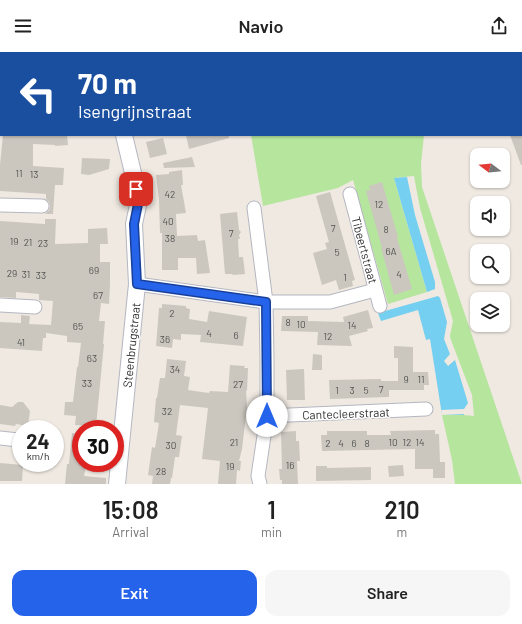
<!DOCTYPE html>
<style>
:root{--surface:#fff;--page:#f6f6f6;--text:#222;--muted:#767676;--accent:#2563eb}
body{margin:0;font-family:Barlow,sans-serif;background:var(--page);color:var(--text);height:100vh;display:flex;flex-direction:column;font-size:15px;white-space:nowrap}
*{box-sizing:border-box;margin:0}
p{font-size:13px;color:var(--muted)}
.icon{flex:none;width:22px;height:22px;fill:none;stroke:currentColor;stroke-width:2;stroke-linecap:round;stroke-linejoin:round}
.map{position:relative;height:432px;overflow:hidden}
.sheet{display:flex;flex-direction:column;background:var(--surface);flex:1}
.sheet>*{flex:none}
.banner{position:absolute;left:0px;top:0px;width:522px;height:84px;box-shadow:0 1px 3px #0004;background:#1a4fa0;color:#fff;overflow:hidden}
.needle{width:26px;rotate:286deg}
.tools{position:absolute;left:470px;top:96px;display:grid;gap:8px}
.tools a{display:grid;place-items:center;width:40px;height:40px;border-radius:8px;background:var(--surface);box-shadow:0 1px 3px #0004;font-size:20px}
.speed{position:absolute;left:12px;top:368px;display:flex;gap:8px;font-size:20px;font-weight:700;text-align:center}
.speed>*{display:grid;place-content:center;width:52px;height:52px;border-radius:50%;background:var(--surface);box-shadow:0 1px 3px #0004;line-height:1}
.speed small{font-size:10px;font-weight:400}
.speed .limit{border:6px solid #d22;background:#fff;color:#111}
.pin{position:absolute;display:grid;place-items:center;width:34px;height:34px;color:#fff;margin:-17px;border-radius:8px;box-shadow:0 2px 6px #0006}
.me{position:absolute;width:44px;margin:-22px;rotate:0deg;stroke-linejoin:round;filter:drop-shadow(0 0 3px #0008)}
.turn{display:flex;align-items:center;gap:14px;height:84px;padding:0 12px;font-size:18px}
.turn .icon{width:52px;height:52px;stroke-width:2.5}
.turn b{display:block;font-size:28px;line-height:34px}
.eta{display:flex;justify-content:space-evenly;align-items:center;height:68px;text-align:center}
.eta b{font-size:24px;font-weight:600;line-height:28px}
.button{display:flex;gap:8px;margin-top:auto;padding:8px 12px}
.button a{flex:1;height:46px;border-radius:12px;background:var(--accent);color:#fff;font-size:16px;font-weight:600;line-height:46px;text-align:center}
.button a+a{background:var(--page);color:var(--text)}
header{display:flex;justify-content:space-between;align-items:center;height:52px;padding:0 12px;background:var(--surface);font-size:18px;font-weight:600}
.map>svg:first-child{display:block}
.green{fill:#b6e59e}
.water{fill:#75cff0}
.pier{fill:#efe9e1}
.building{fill:#cbc7bf}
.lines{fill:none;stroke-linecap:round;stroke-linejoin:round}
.minor-casing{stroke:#b4b7c1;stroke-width:15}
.tertiary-casing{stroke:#b4b7c1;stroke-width:18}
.minor{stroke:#fff;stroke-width:13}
.tertiary{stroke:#fff;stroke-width:16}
.route-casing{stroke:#184099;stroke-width:10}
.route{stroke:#2563eb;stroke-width:7}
.labels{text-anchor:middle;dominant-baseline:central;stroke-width:3;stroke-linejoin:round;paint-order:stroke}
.number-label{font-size:10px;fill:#555452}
.street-label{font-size:12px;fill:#2e2e2e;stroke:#fff}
</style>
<header><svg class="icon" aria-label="menu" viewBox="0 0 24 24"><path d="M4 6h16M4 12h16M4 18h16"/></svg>Navio<svg class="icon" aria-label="share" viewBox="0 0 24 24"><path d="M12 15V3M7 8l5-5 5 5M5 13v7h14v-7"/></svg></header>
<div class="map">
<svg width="522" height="432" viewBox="0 0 522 432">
<rect width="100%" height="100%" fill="#efe9e1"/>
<g class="green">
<polygon points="240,0 443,0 240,1"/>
<polygon points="251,83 424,83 421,112 422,135 522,432 455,432 452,408 442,363 464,363 474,364 472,343 451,288 450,284 453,269 420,156 414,124 394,126 427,240 388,252 353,128 338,136 263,154"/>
</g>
<g class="water">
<polygon points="407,125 415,163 435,230 435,237 427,240 394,126"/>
<polygon points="438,244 440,246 447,270 444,287 450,302 444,309 448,314 455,308 468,351 464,357 464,363 442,363 430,287 426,288 418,258 381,269 378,261"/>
</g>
<polygon class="pier" points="464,357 465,362 442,363 441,358"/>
<g class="building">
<polygon points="3,83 67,83 68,93 55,94 55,93 33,92 33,114 64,116 63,133 55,133 53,162 45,162 49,158 50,155 49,150 46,147 46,142 0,139 0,113"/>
<polygon points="186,83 229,83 229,86 189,97"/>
<polygon points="510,83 522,83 522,113 521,113"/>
<polygon points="163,86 167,102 150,106 146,90"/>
<polygon points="192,105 195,115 164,116 163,111"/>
<polygon points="82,106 110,107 109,117 89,123 81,122"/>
<polygon points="182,118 183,133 181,133 186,161 176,162 177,184 197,183 198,189 205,188 210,221 197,222 196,206 178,206 178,218 162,218 162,181 160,181 159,148 156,123 169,122 169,120"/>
<polygon points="382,130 398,185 397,186 412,237 394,243 381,196 382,196 366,139 370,138 369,134"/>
<polygon points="330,140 355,228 352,229 353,234 339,238 336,228 322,233 313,201 327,197 325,191 329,190 316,144"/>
<polygon points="237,160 239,178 241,180 239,183 240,187 238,187 239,205 243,205 245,222 233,223 232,222 225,222 220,162"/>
<polygon points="45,167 56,167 55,192 88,191 88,177 107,176 108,192 100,192 100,210 110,210 110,233 109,252 101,251 99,269 105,269 103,292 104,292 96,374 75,373 76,364 64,363 65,350 73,350 77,315 78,315 81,291 67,290 67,284 46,281 46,286 43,286 42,299 0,296 0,270 21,271 21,263 30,264 29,272 51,273 53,249 39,248 39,242 16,240 16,246 0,245 0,169 45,172"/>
<polygon points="162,252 186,254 186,256 190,257 189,267 207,270 209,259 247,265 243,294 200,290 201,283 181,282 181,288 173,287 172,296 156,294 159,256 162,256"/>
<polygon points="368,258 373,276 367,277 368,279 349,284 352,294 317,293 318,280 281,279 282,264 308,264 308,269 344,270 343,265"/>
<polygon points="394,294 413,295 413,320 428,320 429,333 424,333 424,338 389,338 389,345 330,347 329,328 381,327 381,329 398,329 398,306 394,306"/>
<polygon points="313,302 322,303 322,318 312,318"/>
<polygon points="167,307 186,309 184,324 190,325 188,338 209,341 210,339 228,340 230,313 245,314 244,316 248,316 247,339 246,338 247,355 242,397 239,409 241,409 240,419 237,418 236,432 218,432 220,409 202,407 208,356 180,353 176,383 182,384 179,405 175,405 172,426 171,426 170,432 152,432 153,424 148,423 152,395 155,396 159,371 154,370 156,346 157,346 160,326 165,326"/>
<polygon points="304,317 305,348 287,348 286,318"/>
<polygon points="18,350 23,350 30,359 28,374 16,372 15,374 0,372 0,353 12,355"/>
<polygon points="435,378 435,382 439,382 440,410 445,410 445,426 433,426 433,417 415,417 415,397 322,399 321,383 327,383 327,379 367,379 367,383 391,383 390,379"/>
<polygon points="296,379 296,389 299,389 300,409 297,409 298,432 282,432 282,428 280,428 279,417 282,417 281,380"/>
<polygon points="72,381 81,382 81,414 86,414 84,424 106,426 106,432 65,432 67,412 69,412"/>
<polygon points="0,411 23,413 22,429 0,429"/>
<polygon points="403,413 404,424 389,425 388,414"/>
<polygon points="316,414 327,414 327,416 371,415 371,428 316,429"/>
</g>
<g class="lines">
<defs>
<g id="minor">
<polyline points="0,53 1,53"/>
<polyline points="350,142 380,254"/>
<polyline points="0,153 42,154"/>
<polyline points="254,156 266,250 267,306 267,364 258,424 260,432"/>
<polyline points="137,232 266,250 330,250 375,238"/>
<polyline points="0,253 35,255"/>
<polyline points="267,364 426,357"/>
<polyline points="0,386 18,388"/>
</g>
<g id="tertiary">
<polyline points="99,0 100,1"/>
<polyline points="117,432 137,232 134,172 138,153 133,121 124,83"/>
</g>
</defs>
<use href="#minor" class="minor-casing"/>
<use href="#tertiary" class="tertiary-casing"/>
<use href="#minor" class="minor"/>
<use href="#tertiary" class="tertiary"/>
</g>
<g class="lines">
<defs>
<polyline id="route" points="136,137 138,152 134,172 137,232 266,250 267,364"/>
</defs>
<use href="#route" class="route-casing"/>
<use href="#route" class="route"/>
</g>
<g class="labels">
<g class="number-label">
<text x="19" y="121">11</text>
<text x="34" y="122">13</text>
<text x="170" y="142">42</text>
<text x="379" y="152">12</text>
<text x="168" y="169">40</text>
<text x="333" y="176">7</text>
<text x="386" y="177">8</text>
<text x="231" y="181">7</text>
<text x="170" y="186">38</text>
<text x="14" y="189">19</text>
<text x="28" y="190">21</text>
<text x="43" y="191">23</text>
<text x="391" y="199">6A</text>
<text x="337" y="200">5</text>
<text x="94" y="218">69</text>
<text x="12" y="221">29</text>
<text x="26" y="222">31</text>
<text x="399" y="222">4</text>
<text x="41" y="223">33</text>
<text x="345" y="225">1</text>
<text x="98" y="243">67</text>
<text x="172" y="261">2</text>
<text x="288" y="270">8</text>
<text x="301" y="272">10</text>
<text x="352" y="273">14</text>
<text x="78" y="274">65</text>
<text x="209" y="281">4</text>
<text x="236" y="283">6</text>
<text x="328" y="284">12</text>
<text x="165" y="287">36</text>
<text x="21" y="290">41</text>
<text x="92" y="306">63</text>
<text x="175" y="317">34</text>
<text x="406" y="327">9</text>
<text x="421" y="327">11</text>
<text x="87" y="331">33</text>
<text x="238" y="332">27</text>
<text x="381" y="337">7</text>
<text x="337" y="338">1</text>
<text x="352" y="338">3</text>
<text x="366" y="338">5</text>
<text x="167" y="359">32</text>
<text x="234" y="390">21</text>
<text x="393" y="390">10</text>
<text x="407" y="390">12</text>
<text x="420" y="390">14</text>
<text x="328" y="391">2</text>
<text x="341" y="391">4</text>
<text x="354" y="391">6</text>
<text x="367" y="391">8</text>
<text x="171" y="393">30</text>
<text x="290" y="413">16</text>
<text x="230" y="414">19</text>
<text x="161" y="419">28</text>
</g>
<g class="street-label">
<text transform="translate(365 198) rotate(75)">Tibeertstraat</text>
<text transform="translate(131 293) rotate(-84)">Steenbrugstraat</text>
<text transform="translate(346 361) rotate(-2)">Cantecleerstraat</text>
</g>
</g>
</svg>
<div class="tools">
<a><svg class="needle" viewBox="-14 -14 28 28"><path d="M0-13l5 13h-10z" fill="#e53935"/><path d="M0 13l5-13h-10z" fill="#767676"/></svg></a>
<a><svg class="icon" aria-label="sound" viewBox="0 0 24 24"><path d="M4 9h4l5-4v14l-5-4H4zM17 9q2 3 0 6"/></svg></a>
<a><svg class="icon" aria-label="search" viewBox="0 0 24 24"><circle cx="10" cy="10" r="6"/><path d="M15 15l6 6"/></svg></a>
<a><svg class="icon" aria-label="layers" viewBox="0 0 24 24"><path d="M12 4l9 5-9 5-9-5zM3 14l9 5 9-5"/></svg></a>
</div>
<div class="speed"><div>24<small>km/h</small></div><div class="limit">30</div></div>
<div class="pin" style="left:136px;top:137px;background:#d93025"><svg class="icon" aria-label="arrive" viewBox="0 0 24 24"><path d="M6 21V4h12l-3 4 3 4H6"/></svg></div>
<svg class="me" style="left:267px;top:364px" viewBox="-20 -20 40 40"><circle r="19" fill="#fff"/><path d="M0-13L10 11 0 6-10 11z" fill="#2563eb"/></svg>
<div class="banner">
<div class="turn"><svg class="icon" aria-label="left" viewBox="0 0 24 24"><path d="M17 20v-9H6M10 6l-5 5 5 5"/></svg><div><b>70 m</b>Isengrijnstraat</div></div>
</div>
</div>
<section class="sheet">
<div class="eta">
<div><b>15:08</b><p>Arrival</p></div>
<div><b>1</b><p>min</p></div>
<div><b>210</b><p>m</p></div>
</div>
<div class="button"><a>Exit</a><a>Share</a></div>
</section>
